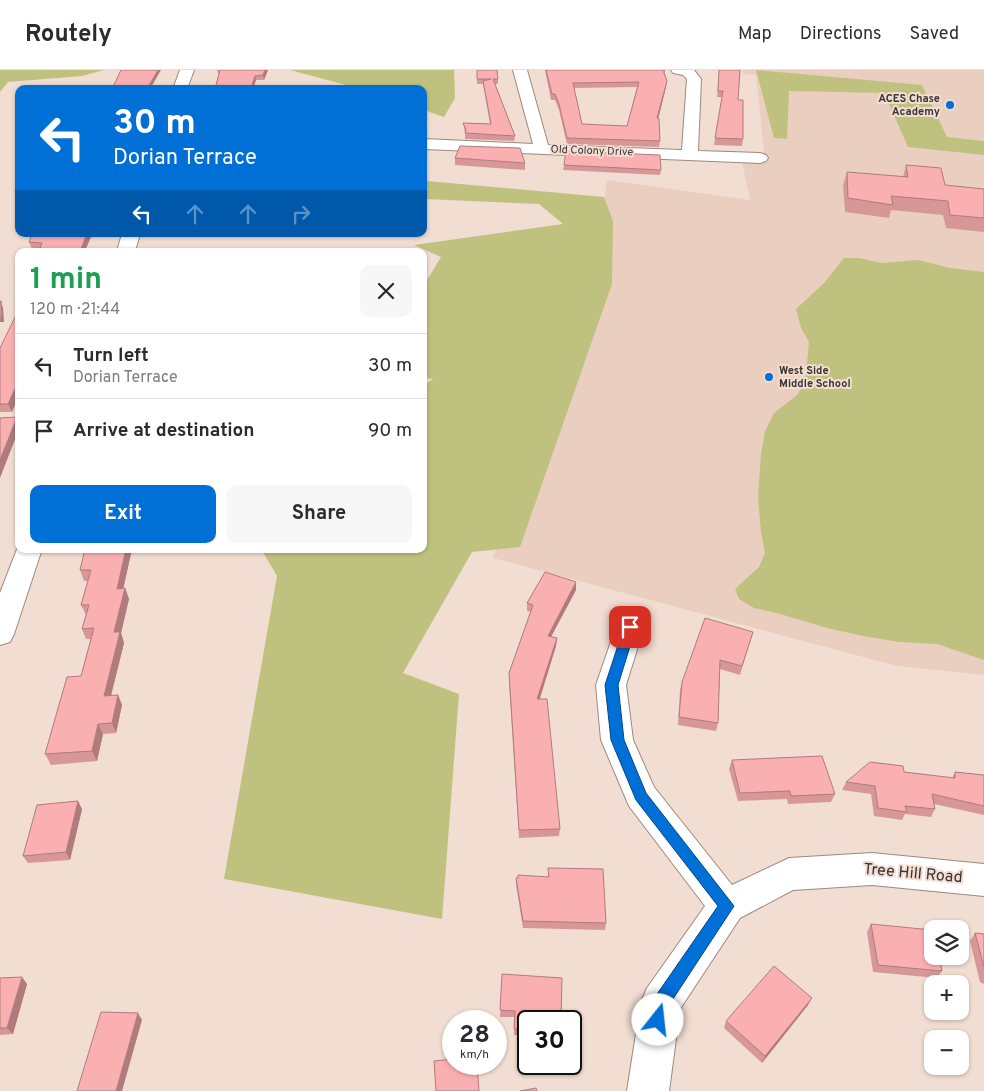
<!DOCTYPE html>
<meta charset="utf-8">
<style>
:root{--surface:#fff;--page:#f7f7f7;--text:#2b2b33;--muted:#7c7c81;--line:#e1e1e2;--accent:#006fd6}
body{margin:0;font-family:Overpass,sans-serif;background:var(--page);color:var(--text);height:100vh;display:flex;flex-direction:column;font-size:19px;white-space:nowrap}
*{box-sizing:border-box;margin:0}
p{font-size:16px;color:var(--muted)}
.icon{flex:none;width:28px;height:28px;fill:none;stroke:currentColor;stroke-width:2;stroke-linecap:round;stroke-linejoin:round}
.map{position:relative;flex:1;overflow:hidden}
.drawer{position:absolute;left:15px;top:178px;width:412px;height:305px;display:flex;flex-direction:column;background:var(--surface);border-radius:10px;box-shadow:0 1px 4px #0004}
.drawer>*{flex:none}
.top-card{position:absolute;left:15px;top:15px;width:412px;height:152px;border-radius:10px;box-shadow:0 1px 4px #0004;background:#006fd6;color:#fff;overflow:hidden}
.fabs{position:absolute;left:924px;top:850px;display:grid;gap:10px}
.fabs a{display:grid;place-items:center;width:45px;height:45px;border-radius:10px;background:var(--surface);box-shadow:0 1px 4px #0004;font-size:25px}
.speed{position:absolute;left:442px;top:940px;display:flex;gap:10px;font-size:25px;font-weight:700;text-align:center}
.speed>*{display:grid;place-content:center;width:65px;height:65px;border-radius:50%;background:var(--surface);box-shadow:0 1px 4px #0004;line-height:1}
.speed small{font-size:12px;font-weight:400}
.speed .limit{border:2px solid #111;border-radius:8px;background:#fff;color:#111}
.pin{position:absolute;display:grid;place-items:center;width:42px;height:42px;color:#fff;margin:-21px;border-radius:10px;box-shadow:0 2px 8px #0006}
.me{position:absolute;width:55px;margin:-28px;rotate:16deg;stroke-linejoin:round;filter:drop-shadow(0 0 4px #0008)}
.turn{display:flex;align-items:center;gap:18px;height:105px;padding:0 15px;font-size:22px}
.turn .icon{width:65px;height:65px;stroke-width:2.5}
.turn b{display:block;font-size:35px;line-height:42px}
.lanes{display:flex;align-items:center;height:48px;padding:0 15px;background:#0003;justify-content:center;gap:25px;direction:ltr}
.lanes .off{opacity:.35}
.round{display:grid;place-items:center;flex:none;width:52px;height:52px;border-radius:10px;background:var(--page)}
.head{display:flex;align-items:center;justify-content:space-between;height:85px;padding:0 15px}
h1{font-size:30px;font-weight:700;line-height:38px;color:#1e9e55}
.button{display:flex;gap:10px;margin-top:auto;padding:10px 15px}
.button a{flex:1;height:58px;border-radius:10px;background:var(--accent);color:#fff;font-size:20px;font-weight:700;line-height:58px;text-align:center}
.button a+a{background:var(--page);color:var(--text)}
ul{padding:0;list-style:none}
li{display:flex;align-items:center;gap:15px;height:65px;padding:0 15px;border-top:1px solid var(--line)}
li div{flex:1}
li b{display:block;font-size:19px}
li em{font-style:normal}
header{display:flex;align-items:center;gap:30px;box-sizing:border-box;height:70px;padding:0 25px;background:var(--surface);border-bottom:1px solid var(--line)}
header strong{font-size:24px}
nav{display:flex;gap:28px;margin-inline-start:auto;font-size:18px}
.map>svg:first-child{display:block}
.built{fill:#eacfc1}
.green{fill:#bfc27f}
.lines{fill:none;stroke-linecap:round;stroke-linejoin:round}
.minor-casing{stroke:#9c897f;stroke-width:2}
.minor{fill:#fff;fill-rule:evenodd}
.wall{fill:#d79798;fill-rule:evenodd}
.shaded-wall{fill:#af7b7c}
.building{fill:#fab0b1;stroke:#af7b7c;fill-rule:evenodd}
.route{fill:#006fd6;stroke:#00488b}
.poi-dot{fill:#006fd6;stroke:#f2ddd2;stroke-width:2}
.labels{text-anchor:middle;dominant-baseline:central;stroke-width:4;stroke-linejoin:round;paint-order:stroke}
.far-poi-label{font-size:11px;font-weight:bold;fill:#3b332f;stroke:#f2ddd2;text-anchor:end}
.far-street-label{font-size:11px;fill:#3b332f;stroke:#f2ddd2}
.near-street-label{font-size:16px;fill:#3b332f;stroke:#f2ddd2}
</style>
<header>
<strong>Routely</strong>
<nav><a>Map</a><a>Directions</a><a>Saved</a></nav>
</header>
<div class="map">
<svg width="984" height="1021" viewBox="0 0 984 1021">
<rect width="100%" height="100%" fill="#f2ddd2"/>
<polygon class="built" points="743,0 984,0 984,605 897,596 493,488 562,282 595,194 607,110 750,130 742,92 762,93 764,80 756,5 743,4"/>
<g class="green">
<polygon points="0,0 104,0 82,6 8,12 0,22"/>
<polygon points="290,0 454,0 455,28 444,47 424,40 424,19 361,19"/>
<polygon points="756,0 922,15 947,67 984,71 984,85 908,77 884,23 789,21 787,69 774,68"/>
<polygon points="427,111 604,127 613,151 612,214 520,477 472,482 403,603 459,624 442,849 224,809 277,506 261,479 424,479 424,315 433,309 424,308 424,215 441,187 414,175 563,154 539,134 424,129 424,112"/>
<polygon points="844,188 859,188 882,193 918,190 950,198 984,202 984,590 937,574 899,572 863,566 827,558 780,544 754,538 739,529 735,519 759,497 765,483 761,462 758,428 761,384 765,361 774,343 797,325 805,313 809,272 801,258 796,239 824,213"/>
</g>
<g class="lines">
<defs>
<g id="minor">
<polygon points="180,0 194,0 187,19 173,19"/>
<polygon points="513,0 527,0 548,75 682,80 687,9 683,5 673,3 671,0 694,0 701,9 698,81 760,83 766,85 768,88 766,91 760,93 424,79 424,69 533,74"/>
<polygon points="122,164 140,164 135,181 117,181"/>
<polygon points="19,474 19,479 42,479 14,564 10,572 0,575 0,523"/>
<polygon points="630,546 640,549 644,557 626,615 633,670 654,717 732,815 789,788 872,783 984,794 984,826 872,815 793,820 740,848 680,939 669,1021 627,1021 641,932 647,918 705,836 629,736 601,670 596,615 616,557 620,549"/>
</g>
</defs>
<use href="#minor" class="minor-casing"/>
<use href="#minor" class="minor"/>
</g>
<g class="wall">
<polygon points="217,0 268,0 264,10 256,10 253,19 215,19 219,3 218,3"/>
<polygon points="477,0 498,9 498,14 495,14 515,66 514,71 465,69 465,62 464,58 463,53 490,54 483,14 477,14"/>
<path d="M 545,0 L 665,0 L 664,4 L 666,17 L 658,48 L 660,71 L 659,77 L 567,74 L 559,40 L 555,30 L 551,30 ZM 637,17 L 627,56 L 582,54 L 574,18 Z"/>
<polygon points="719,0 740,0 738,30 743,69 742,76 714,75 722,27 717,27"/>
<polygon points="455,88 525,93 525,100 455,95"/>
<polygon points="564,95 661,100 660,105 641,104 563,100"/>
<polygon points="906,95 945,115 984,119 984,162 946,158 943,145 891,140 889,148 845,142 843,115 847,102 903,107"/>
<polygon points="32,164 90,164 91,167 39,180 32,179 29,172"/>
<polygon points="0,278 12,342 0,342"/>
<polygon points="132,479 123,518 125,518 129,529 121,563 124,573 111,626 118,625 122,635 116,663 103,664 97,691 51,695 45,684 81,606 91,569 86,569 82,559 86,545 81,535 88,511 84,511 80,500"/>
<polygon points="576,520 551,567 557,568 556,576 539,629 560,759 559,766 519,768 509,611 509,603 531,542 527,541 527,533"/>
<polygon points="753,562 740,605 720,599 718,653 716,661 678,655 680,620 682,612"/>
<polygon points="732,690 835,724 831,732 788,734 787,729 738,731 729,699"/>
<polygon points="904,702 952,708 955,702 984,705 984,745 934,734 935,739 931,747 905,744 902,750 874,746 871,724 842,720 846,712"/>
<polygon points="82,739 70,790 28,793 23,786"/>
<polygon points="548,798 606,853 605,860 523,858 516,815 516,808 548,807"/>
<polygon points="871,854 942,901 937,908 873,902 867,862"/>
<polygon points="975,863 984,864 984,914 980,912 970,871"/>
<polygon points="502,904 529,951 529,966 514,965 515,947 500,947"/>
<polygon points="0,908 27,914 13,964 0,965"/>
<polygon points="808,935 762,993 724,958 726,951"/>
</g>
<g class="shaded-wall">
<polygon points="158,0 161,0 150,19 147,19"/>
<polygon points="265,0 268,0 264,10 263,5"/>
<polygon points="255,6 256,10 253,19 251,19"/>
<polygon points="667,11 666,17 657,54 657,48"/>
<polygon points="87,164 90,164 91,167 85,181 80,181"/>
<polygon points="1,231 3,238 4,252 0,252"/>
<polygon points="19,310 19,325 12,342 8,334"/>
<polygon points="17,347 19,351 19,359 0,408 0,390"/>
<polygon points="126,479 132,479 121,529 117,519"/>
<polygon points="576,512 576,520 547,574 548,566"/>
<polygon points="125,518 129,529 121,563 124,573 108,637 104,626 114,562"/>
<polygon points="557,568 556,576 537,638 537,629"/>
<polygon points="118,625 122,635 116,663 112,653"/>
<polygon points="98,654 103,664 97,691 92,681"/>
<polygon points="78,731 82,739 70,790 66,782"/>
<polygon points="22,907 27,914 13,964 7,958"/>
<polygon points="812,928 808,935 762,993 765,986"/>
<polygon points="138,943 142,950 122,1021 116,1021"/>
</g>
<g class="building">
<polygon points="121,0 158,0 147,19 112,19"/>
<polygon points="220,0 265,0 263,5 255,6 251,19 215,19"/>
<polygon points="477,0 497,0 498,9 493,9 515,66 465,63 466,60 463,53 491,54 483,11 491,9 477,9"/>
<path d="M 546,0 L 664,0 L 664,3 L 667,11 L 657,48 L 659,49 L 660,71 L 567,68 L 559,34 L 555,24 L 552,24 ZM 639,12 L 627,56 L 582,54 L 573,13 Z"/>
<polygon points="719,0 740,0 738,30 743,30 743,69 715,68 723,21 718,21"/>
<polygon points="460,76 520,78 525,93 455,88"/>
<polygon points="566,81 660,85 661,100 564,95"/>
<polygon points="906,95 941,98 945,115 984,119 984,148 950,145 948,131 891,126 893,135 848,128 847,102 908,107"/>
<polygon points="32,164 87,164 80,181 39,181 42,173 29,172"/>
<polygon points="0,231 1,231 2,245 0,245"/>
<polygon points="19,239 19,310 8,334 0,334 0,278"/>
<polygon points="17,347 0,390 0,348"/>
<polygon points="85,479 126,479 117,519 125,518 114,562 120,562 104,626 118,625 112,653 98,654 92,681 45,684 67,607 81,606 94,558 82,559 89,535 81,535 91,500 80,500"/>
<polygon points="545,502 576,512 548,566 557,568 537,629 547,629 560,759 519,760 509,603 533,535 527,533"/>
<polygon points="705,548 753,562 742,596 720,590 718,653 679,647 682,612"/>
<polygon points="822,686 835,724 791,726 790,721 740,723 732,690"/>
<polygon points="870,692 903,696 904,702 955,708 955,702 984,705 984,736 932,724 935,739 905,736 907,742 878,738 875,716 846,712"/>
<polygon points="78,731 66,782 23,786 37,735"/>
<polygon points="548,798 603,799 606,853 523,851 516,808 518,808 518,805 549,807"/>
<polygon points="871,854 932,860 932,886 939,886 942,901 878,895"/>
<polygon points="975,863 984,864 984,897"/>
<polygon points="774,896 812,928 765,986 726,951"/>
<polygon points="502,904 562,908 561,951 529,951 529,960 514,959 515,941 500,940"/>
<polygon points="22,907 7,958 0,958 0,908"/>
<polygon points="101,942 138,943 116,1021 77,1021"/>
<polygon points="454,989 454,994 477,994 479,1021 436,1021 434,991"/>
<polygon points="536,1018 537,1021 520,1021"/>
</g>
<polygon class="route" points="630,552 636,557 618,615 624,670 646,723 734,836 669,935 664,956 658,958 652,956 650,950 655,927 718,836 636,730 611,670 605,615 624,557"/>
<g class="poi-dot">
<circle cx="950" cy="35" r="5"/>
<circle cx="769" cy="307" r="5"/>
</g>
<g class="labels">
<g class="far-poi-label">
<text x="940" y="29">ACES Chase<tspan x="940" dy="13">Academy</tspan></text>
<text x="779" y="301" text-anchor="start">West Side<tspan x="779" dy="13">Middle School</tspan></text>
</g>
<g class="far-street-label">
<text transform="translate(592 81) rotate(2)">Old Colony Drive</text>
</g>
<g class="near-street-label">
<text transform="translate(913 804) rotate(5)">Tree Hill Road</text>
</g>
</g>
</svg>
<div class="fabs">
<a><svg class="icon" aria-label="layers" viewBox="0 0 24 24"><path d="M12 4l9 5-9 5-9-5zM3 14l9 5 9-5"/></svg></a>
<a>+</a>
<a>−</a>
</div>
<div class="speed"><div>28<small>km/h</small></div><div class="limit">30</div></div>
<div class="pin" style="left:630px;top:557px;background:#d93025"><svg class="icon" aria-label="arrive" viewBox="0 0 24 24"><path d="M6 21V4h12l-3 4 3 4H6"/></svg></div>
<svg class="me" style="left:658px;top:950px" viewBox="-20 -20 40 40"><circle r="19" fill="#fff"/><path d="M0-13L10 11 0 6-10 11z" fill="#006fd6"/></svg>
<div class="top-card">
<div class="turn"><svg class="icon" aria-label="left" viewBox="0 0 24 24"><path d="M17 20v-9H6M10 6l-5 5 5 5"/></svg><div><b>30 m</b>Dorian Terrace</div></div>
<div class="lanes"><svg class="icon" aria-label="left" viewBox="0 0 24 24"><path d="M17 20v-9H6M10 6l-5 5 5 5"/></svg><svg class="icon off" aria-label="ahead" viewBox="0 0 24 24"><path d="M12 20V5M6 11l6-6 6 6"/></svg><svg class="icon off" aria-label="ahead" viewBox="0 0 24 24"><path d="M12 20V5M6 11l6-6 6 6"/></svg><svg class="icon off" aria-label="right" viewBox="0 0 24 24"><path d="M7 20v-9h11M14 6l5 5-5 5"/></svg></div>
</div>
<section class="drawer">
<div class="head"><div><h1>1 min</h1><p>120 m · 21:44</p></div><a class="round"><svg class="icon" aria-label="close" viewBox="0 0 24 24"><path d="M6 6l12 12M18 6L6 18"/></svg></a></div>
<ul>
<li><svg class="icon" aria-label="left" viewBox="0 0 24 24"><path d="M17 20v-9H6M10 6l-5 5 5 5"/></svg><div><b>Turn left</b><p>Dorian Terrace</p></div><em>30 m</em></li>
<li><svg class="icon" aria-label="arrive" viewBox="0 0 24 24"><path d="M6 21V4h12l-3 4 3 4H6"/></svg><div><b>Arrive at destination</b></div><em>90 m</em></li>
</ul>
<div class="button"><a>Exit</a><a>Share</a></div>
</section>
</div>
